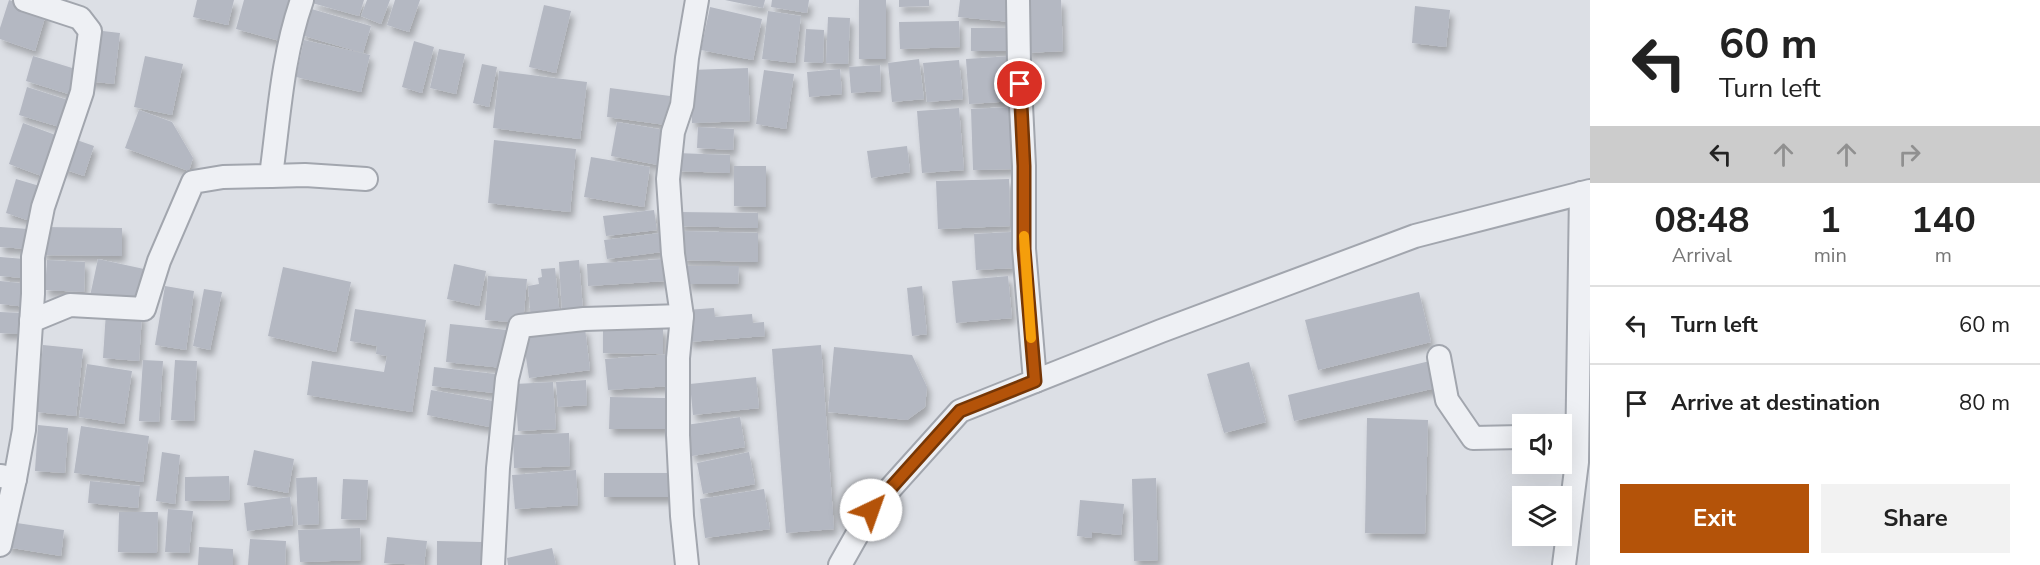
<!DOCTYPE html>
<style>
:root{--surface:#fff;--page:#f2f2f2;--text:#222;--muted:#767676;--line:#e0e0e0;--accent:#b45309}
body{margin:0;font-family:"Nunito Sans",sans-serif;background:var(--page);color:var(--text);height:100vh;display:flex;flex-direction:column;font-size:22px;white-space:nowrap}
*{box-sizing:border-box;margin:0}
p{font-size:20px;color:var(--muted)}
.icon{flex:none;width:33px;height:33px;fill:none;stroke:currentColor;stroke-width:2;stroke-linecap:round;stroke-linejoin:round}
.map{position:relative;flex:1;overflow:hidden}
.details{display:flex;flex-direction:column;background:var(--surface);width:450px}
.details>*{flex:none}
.hud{background:#fff;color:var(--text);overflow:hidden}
.tools{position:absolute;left:1512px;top:414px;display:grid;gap:12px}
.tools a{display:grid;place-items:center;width:60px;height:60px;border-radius:0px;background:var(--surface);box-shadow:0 6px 24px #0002;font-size:30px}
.pin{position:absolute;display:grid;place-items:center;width:51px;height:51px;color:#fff;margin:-26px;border:3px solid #fff;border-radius:50%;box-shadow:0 2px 6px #0007}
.me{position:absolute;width:66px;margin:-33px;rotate:42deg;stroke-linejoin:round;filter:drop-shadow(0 0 4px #0008)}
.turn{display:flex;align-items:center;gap:21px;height:126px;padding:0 30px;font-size:27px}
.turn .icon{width:78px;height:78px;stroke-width:2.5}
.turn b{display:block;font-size:42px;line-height:51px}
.lanes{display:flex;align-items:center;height:57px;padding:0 30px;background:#0003;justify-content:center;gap:30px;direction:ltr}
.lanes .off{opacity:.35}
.eta{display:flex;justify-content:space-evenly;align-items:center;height:102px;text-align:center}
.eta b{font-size:36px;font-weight:700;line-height:42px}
.primary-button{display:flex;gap:12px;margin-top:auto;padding:12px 30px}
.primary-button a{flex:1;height:69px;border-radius:0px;background:var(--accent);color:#fff;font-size:24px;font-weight:700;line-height:69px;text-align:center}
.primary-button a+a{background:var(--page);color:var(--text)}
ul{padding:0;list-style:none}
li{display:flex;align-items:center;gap:18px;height:78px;padding:0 30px;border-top:2px solid var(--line)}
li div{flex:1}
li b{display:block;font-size:22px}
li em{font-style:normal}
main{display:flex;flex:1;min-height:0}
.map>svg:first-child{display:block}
.building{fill:#b4b8c2;filter:url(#shadow)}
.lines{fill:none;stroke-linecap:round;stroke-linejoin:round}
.minor-casing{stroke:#a2a6ae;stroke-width:26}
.minor{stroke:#eef0f4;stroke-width:22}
.route-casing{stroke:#753606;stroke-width:15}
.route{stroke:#b45309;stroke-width:10}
.slow{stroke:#f59e0b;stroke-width:10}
</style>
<main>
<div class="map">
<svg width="1590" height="565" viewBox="0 0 1590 565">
<defs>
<filter id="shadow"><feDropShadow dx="3.5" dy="6" stdDeviation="3" flood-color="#0004"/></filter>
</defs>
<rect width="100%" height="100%" fill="#dcdfe5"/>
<g class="building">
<polygon points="9,0 47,11 35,51 0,39 0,28"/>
<polygon points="197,0 234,0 228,25 193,17"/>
<polygon points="244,0 292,0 280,41 236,29"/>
<polygon points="313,0 364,0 359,16 312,3"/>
<polygon points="367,0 390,0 381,24 361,16"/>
<polygon points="395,0 420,0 409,32 387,25"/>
<polygon points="725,0 765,0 763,8"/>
<polygon points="772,0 809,0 807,13 771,7"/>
<rect x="859" y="0" width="27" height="59"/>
<polygon points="899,0 929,0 929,6 899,7"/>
<polygon points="960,0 1013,0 1011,22 958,17"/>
<polygon points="1024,0 1061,0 1063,51 1026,53"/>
<polygon points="544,5 571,11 556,73 529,67"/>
<polygon points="1415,6 1450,10 1446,47 1412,43"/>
<polygon points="710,7 762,19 753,60 701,50"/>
<polygon points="308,8 371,26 363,53 301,35"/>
<polygon points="768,11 801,16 795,63 762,59"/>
<polygon points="828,17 850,18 848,64 826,63"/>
<polygon points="959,21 960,47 900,49 899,22"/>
<rect x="971" y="28" width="39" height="23"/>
<polygon points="806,29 824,30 823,63 804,62"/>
<polygon points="94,30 120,33 114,84 87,81"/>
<polygon points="304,40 370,55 361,92 296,77"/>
<polygon points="414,41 434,47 422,93 402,87"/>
<polygon points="439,49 465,54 456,94 430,88"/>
<polygon points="33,56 82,71 75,96 26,81"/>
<polygon points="145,56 183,64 172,115 134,107"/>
<polygon points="1011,56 1014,101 969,104 966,59"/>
<polygon points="919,59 924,99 892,102 888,63"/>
<polygon points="959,60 963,99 927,102 923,63"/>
<polygon points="482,64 497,67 489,107 473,103"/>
<polygon points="880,65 881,91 851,93 849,67"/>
<polygon points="748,68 750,121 692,123 690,70"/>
<polygon points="840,69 842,94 809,97 807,72"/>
<polygon points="764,70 794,74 786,129 756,124"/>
<polygon points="499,71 587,82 580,139 493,128"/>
<polygon points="27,87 71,101 63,128 19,115"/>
<polygon points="610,88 670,96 666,125 607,117"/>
<polygon points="1010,107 1012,169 973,170 971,109"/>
<polygon points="959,108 964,170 922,173 917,111"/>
<polygon points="139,110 172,122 193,158 189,171 125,148"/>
<polygon points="617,122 665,130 658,165 611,156"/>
<polygon points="23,123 61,137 47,178 9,164"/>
<polygon points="698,127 734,129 733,150 697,148"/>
<polygon points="71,138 94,146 84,176 61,168"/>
<polygon points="494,140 576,149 570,212 488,203"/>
<polygon points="907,146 910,172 871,178 867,151"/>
<polygon points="676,153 730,155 730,173 676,171"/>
<polygon points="591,157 650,167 644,207 584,197"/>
<polygon points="734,166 766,166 766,207 734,206"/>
<polygon points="16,179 43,187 33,222 6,213"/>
<polygon points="1009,179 1010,226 938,229 936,181"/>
<polygon points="654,210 657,230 606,236 603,216"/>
<polygon points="679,212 758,213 758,228 678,226"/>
<polygon points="0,227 29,229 28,249 0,247"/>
<polygon points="42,227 122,228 122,256 42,255"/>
<polygon points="682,231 758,233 758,262 681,260"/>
<polygon points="1011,232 1013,268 976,270 974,234"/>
<polygon points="660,233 662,252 607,259 604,240"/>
<polygon points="0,257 25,259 23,278 0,276"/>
<polygon points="98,259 144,269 136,307 90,296"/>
<polygon points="663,259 665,281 588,286 587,264"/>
<polygon points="47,260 85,262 84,292 45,290"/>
<polygon points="579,260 583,311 562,313 559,262"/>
<polygon points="454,264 486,271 479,306 447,299"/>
<polygon points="687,266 739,266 738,284 687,284"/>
<polygon points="283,267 351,282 336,352 268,336"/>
<polygon points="555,268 560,317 531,320 528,286 539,284 538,278 542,277 541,269"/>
<polygon points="488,276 527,279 523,323 485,320"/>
<polygon points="1008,276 1012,318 956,323 952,281"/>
<polygon points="0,281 29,284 27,307 0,304"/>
<polygon points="165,286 194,291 186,350 155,345"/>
<polygon points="922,286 927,334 912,336 907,288"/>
<polygon points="204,289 222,292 210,350 193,346"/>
<polygon points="1419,292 1431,342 1318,370 1305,320"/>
<polygon points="714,308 715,317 752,314 753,323 764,322 765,336 689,342 686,310"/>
<polygon points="355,309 426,320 412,412 307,395 312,361 384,372 387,356 376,354 377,346 350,341"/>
<polygon points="0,312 22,313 20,334 0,333"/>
<polygon points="106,312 142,314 139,361 103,358"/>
<polygon points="450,324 507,330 503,368 446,362"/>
<polygon points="603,327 663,328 663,354 603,353"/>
<polygon points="585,328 590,370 529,378 523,337"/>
<polygon points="43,345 83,349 76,416 36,412"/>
<polygon points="821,345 834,529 786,533 772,349"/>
<polygon points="834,347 912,355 927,387 925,407 907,420 828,412"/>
<polygon points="669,354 671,386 608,390 605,359"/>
<polygon points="143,360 163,361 159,422 139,421"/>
<polygon points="175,360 197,361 194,421 171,420"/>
<polygon points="1434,360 1440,387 1294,421 1288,395"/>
<polygon points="1249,362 1266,422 1224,433 1207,374"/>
<polygon points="87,364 132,371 124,424 79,417"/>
<polygon points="434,367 505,375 503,394 432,386"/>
<polygon points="756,377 759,408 693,415 690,384"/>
<polygon points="586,380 587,405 558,407 556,382"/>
<polygon points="553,382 556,429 518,431 515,384"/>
<polygon points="431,390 499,402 495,428 427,415"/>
<polygon points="610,397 667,398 667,429 609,429"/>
<polygon points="740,417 745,447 692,456 686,425"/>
<polygon points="1367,418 1428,420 1425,534 1365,533"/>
<polygon points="38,425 68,428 65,473 35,471"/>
<polygon points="81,426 149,436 143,482 74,473"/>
<polygon points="569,433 570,466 514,468 513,435"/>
<polygon points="254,450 294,459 288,493 247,485"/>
<polygon points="162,452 180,455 175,504 156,501"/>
<polygon points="749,452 755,484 703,494 697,463"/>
<polygon points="576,470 578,505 515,509 512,475"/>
<polygon points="604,473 674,473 673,497 604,497"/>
<polygon points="229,476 230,500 185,501 185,477"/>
<polygon points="317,477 319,524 298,525 296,478"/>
<polygon points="1156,478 1158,560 1134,561 1132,479"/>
<polygon points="343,479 368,480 366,520 341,519"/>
<polygon points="90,481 140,486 138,508 88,503"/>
<polygon points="764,489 770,529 705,538 700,499"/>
<polygon points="290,497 293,525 247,531 244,503"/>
<polygon points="1080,500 1124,504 1121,535 1092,532 1092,538 1077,536"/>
<polygon points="168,509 193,511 189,553 165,552"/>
<polygon points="119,512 158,512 157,553 118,552"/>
<polygon points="10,522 64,530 61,556 6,547"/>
<polygon points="360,528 361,560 300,562 298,530"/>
<polygon points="387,537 427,541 424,565 384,563"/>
<polygon points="250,539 286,541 285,565 248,565"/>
<polygon points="437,541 482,542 482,565 437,565"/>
<polygon points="199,547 233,549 233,565 198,565"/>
<polygon points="552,548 556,565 508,565 507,558"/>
</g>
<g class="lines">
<defs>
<g id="minor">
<polyline points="1018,0 1019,64 1024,166 1024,249 1035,381"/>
<polyline points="271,176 305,175 366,179"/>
<path d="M 31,321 L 70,305 L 144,309 L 159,261 L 193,182 L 223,177 L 271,176 C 279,117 282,57 302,0"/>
<polyline points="1439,357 1447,400 1473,438 1522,437"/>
<polyline points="15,479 24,430 33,294 33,257 43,207 82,92 90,31 80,18 25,0"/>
<polyline points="0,545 15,479 1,476"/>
<polyline points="493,565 498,468 507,379 520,326 584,319 682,316"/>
<polyline points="687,565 682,516 678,435 678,358 682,316 673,254 668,179 673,132 682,105 687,58 697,0"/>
<polyline points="840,565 871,510 960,411 1161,331 1415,236 1590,191"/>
<polyline points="1564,565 1577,462 1581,193"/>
</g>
</defs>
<use href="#minor" class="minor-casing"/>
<use href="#minor" class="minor"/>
</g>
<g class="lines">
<defs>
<polyline id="route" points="871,510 960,411 1035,381 1024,249 1024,166 1020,84"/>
</defs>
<use href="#route" class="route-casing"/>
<use href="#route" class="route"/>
<polyline class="slow" points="1024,236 1031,338"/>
</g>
</svg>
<div class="tools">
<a><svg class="icon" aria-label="sound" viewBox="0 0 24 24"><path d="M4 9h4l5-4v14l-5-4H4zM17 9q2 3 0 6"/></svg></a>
<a><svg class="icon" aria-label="layers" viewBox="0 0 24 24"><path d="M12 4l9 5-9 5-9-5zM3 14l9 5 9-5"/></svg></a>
</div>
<div class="pin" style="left:1020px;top:84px;background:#d93025"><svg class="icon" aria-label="arrive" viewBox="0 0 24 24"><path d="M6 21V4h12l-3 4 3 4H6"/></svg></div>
<svg class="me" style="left:871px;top:510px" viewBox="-20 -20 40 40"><circle r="19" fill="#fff"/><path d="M0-13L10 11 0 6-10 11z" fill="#b45309"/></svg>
</div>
<section class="details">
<div class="hud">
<div class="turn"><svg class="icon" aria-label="left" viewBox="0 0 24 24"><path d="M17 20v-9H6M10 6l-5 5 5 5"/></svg><div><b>60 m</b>Turn left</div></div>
<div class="lanes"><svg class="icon" aria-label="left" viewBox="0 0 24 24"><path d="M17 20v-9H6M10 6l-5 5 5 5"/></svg><svg class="icon off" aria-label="ahead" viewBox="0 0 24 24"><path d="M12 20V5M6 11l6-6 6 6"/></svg><svg class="icon off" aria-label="ahead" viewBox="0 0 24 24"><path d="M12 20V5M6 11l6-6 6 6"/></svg><svg class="icon off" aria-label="right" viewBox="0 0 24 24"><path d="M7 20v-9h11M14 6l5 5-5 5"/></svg></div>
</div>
<div class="eta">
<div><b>08:48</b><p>Arrival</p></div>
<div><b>1</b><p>min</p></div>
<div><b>140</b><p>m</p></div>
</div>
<ul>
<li><svg class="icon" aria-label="left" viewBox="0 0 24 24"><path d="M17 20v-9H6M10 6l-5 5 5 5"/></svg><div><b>Turn left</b></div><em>60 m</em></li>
<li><svg class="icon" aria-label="arrive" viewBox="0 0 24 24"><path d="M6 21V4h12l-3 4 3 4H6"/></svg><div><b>Arrive at destination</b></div><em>80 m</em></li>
</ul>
<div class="primary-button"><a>Exit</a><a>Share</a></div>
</section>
</main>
